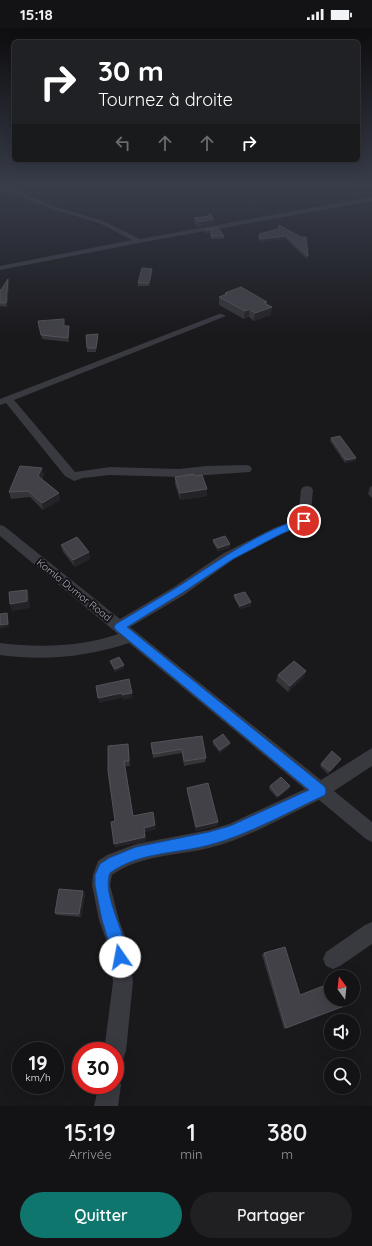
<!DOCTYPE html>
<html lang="fr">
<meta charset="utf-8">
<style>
:root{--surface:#131214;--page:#202022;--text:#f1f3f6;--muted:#9d9ea0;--line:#323234;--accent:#0f766e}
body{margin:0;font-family:Quicksand,sans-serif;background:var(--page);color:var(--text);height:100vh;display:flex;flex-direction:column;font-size:15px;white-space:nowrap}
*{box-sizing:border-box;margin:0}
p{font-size:13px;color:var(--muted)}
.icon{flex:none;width:22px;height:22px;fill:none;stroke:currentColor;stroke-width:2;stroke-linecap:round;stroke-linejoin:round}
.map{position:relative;height:1078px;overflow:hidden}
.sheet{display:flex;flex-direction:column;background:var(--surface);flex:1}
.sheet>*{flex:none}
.top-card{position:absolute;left:12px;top:12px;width:348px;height:122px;border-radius:6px;box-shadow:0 4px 16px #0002,0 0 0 1px var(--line);background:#202124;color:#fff;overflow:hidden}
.needle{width:26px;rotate:345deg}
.tools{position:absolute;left:324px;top:942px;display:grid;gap:8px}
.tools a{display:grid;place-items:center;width:36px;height:36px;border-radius:50%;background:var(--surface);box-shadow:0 4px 16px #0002,0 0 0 1px var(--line);font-size:20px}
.speed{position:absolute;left:12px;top:1014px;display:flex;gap:8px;font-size:20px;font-weight:700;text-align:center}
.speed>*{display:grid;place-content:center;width:52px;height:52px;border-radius:50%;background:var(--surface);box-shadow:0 4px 16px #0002,0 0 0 1px var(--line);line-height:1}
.speed small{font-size:10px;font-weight:400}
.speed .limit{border:6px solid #d22;background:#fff;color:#111}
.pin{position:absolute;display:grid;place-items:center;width:34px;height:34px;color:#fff;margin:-17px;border:2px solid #fff;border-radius:50%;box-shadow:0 1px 4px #0007}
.me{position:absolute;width:44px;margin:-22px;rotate:348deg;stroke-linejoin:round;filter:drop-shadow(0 0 3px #0008)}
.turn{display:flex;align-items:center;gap:14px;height:84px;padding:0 20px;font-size:18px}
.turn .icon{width:52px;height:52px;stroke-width:2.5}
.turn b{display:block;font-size:28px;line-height:34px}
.lanes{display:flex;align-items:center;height:38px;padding:0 20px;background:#0003;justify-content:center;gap:20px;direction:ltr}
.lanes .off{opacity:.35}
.eta{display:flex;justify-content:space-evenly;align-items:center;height:68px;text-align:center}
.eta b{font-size:24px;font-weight:600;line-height:28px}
.button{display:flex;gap:8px;margin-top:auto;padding:8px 20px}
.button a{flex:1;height:46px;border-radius:24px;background:var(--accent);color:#fff;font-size:16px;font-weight:600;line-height:46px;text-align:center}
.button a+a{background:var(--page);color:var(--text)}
.status{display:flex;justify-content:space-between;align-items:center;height:28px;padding:0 20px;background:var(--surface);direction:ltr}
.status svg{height:11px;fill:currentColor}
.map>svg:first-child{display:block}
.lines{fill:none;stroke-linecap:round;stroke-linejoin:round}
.minor{fill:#393940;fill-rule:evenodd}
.wall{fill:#353439}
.shaded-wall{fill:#242327}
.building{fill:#414147;stroke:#525259}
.route{fill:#1a73e8;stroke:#114b97}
.labels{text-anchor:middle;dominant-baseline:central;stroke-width:4;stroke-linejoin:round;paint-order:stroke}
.street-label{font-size:10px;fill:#aaadbc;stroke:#141316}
</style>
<div class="status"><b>15:18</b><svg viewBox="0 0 49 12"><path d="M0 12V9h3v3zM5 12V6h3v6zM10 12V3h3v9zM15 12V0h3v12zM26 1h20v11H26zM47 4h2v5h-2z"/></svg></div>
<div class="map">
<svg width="372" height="1078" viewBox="0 0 372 1078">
<rect width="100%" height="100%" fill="#19181b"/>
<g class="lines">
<g class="minor">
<polygon points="0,158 8,159 56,179 103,193 140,211 372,169 372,173 139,215 0,242 0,238 132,212 99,195 52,181 0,161"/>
<polygon points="219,286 222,286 226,288 14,372 75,444 110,439 179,441 206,438 246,437 250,438 252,441 250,444 179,449 110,447 83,450 74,453 65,448 6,375 0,377 0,371"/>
<path d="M 307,458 L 311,459 L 313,462 L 310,493 L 308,496 L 282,506 L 234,531 L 184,567 L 130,599 L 321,752 L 372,720 L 372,738 L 334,763 L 372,794 L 372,814 L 366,811 L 319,772 C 283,789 247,811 209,820 C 176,828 140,827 112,847 L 110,857 L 119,892 L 128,917 L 133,954 L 126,1023 L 123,1031 L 115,1034 L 115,1023 L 104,1023 L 113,954 L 108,917 L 99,892 L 92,857 L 93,847 L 98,833 L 107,827 L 136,816 L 209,802 L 229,796 L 305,761 L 129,615 C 86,629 45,633 0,627 L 0,615 C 40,620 80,619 118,606 L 0,508 L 0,497 L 4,498 L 120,591 L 174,559 L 224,525 L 274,500 L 298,491 L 301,462 L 303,459 Z"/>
<polygon points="372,894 372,916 340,938 333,941 326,938 323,931 326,924 365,897"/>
<polygon points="115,1048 118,1049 121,1057 118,1078 94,1078 99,1057 115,1057"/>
</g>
</g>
<g class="wall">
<polygon points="209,185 214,191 214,196 198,199 194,195 194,190 209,188"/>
<polygon points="218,199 224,208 224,211 211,211 211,204 206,206 205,205 205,202"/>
<polygon points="278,201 308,228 307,231 286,211 259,214 258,209 259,206"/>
<polygon points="152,244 149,258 138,258 138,255"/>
<polygon points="8,251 9,254 7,279 0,278 0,262 1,262"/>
<polygon points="225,265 266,276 271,287 254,293 249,289 244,291 219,277 219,269 225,267"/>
<polygon points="38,293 64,295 64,298 69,302 69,314 42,311"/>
<polygon points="98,309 96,324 87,324 87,320"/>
<polygon points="331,410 356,430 355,433 345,435 330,413"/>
<polygon points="44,446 42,451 60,472 43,482 30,469 11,471 9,464"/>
<polygon points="195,448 207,468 180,472 175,456 175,449"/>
<polygon points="372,458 372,470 368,466 370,459"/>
<polygon points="213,512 230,520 218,523 213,515"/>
<polygon points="61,517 89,524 90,531 75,539 63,524"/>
<polygon points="234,567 251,574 251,578 240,581 234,570"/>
<polygon points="110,633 124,637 124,640 115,644 111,636"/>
<polygon points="306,643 304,649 288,664 276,653 278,647"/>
<polygon points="202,708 206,730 205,734 184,738 182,725 153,730 151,715"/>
<polygon points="213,713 230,717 220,725 213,716"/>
<polygon points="108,718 129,721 130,738 125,738 133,788 156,801 145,804 146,813 115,819 115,793"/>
<polygon points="341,731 340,733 328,746 320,738 321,736"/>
<polygon points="270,758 290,758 289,761 277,770 269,761"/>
<polygon points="187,760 218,794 217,798 196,803 187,764"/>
<polygon points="85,866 81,889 57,887 55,885"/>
<polygon points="264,925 286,1000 284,1001 262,927"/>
</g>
<g class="shaded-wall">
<polygon points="214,191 214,196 198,199 198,194"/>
<polygon points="211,201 211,204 206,206 206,203"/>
<polygon points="286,208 286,211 259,214 260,211"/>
<polygon points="152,241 152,244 149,258 149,255"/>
<polygon points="8,251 9,254 7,279 6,275"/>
<polygon points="267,274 266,281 272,279 271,287 254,293 255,285 264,275"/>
<polygon points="249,281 249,289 244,291 245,283"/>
<polygon points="69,298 69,314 68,310"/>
<polygon points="98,306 98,309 96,324 96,320"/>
<polygon points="356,430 355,433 345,435 346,432"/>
<polygon points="42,440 44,446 40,455 38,448"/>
<polygon points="207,461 207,468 180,472 180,465"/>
<polygon points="59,465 60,472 43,482 42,475"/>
<polygon points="230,516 230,520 218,523 218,520"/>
<polygon points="89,524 90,531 75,539 73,532"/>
<polygon points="27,562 29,568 30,580 12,583 10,576"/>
<polygon points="251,574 251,578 240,581 240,578"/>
<polygon points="7,585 8,588 9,599 0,601 0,597"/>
<polygon points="124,637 124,640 115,644 115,641"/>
<polygon points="306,643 304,649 288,664 290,658"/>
<polygon points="122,665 122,670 99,675 98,670"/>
<polygon points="132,665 133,670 123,672 122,667"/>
<polygon points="230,715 230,717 220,725 220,722"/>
<polygon points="128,716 129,721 130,738 129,733"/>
<polygon points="341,731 340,733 328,746 330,743"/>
<polygon points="290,758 289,761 277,770 278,768"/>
<polygon points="218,794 217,798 196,803 196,799"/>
<polygon points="155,797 156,801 145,804 146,813 115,819 114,816 144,800"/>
<polygon points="83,863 85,866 81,889 79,886"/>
</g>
<g class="building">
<polygon points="209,185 214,191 198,194 194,190 210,188"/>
<polygon points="279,197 301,209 306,209 308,228 286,208 260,211 259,206 278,201"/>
<polygon points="218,199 224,208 211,208 211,201 206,203 205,202"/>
<polygon points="142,240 152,241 149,255 138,255"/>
<polygon points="8,251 6,275 0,275 0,262 1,262"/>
<polygon points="241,259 267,274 264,275 272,279 255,285 249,281 245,283 219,269 227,266 225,265"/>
<polygon points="64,291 64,298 69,298 68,310 41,307 38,293"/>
<polygon points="98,306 96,320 87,320 86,307"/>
<polygon points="340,408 356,430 346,432 331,410"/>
<polygon points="20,438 42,440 38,448 59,465 42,475 28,463 9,464"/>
<polygon points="194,446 195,448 202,447 207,461 180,465 175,449"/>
<polygon points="225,508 230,516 218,520 213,512"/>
<polygon points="77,509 89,524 73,532 61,517"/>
<polygon points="27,562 27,573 10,576 9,564"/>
<polygon points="245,564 251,574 240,578 234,567"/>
<polygon points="7,585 8,596 0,597 0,586"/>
<polygon points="119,629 124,637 115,641 110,633"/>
<polygon points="294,633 306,643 290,658 278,647"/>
<polygon points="129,651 132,665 122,667 122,665 98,670 96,658"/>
<polygon points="223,706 230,715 220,722 213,713"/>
<polygon points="202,708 206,730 184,733 182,721 153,726 151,715"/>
<polygon points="128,716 129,733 124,733 133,788 153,784 155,797 144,800 145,809 114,816 111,794 115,793 108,743 108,718"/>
<polygon points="332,723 341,731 330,743 321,736"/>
<polygon points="281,749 290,758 278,768 270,758"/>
<polygon points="208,755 218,794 196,799 187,760"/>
<polygon points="59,861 83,863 79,886 55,885"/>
<polygon points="285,919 300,967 331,955 331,971 345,971 347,977 286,1000 264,925"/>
</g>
<linearGradient id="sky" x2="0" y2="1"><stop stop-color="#0e0d0f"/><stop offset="0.51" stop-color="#383d4a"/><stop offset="1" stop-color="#383d4a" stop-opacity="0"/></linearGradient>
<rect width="372" height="309" fill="url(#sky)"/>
<path class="route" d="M 304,490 L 308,493 L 307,495 L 281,506 L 233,531 L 182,565 L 127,599 L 325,759 L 326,763 L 325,767 C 288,784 248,807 209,817 C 176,826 138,824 110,845 C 100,868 133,915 125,934 L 120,937 L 115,934 L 102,892 L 95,857 L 95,847 L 100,836 L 109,830 L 136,819 L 209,804 L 230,798 L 309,762 L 116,602 L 114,599 L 116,596 C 136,584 156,572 176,560 C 217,534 257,504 304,490 Z"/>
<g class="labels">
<g class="street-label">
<text transform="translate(74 562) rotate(39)">Komla Dumor Road</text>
</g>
</g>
</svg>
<div class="tools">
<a><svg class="needle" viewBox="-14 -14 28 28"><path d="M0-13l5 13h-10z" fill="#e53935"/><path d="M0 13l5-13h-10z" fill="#9d9ea0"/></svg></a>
<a><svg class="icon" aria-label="sound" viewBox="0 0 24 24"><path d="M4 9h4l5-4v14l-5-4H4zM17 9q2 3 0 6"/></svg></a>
<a><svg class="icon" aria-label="search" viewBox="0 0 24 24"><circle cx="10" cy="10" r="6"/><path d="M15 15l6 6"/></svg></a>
</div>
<div class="speed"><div>19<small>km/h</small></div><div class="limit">30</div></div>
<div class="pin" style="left:304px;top:493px;background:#d93025"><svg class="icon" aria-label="arrive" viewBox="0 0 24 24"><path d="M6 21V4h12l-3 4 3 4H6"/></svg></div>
<svg class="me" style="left:120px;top:929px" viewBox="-20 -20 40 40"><circle r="19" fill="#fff"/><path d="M0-13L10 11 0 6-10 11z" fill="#1a73e8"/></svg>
<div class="top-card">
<div class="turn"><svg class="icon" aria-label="right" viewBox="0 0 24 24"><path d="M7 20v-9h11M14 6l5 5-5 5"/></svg><div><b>30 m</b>Tournez à droite</div></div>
<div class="lanes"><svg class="icon off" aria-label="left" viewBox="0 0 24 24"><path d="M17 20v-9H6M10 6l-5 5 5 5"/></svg><svg class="icon off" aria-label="ahead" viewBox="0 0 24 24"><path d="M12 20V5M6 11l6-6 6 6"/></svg><svg class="icon off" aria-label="ahead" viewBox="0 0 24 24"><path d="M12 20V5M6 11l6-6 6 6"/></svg><svg class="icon" aria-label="right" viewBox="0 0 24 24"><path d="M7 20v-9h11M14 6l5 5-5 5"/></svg></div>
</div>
</div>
<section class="sheet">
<div class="eta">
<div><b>15:19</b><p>Arrivée</p></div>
<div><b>1</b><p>min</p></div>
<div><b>380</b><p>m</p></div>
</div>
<div class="button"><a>Quitter</a><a>Partager</a></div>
</section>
